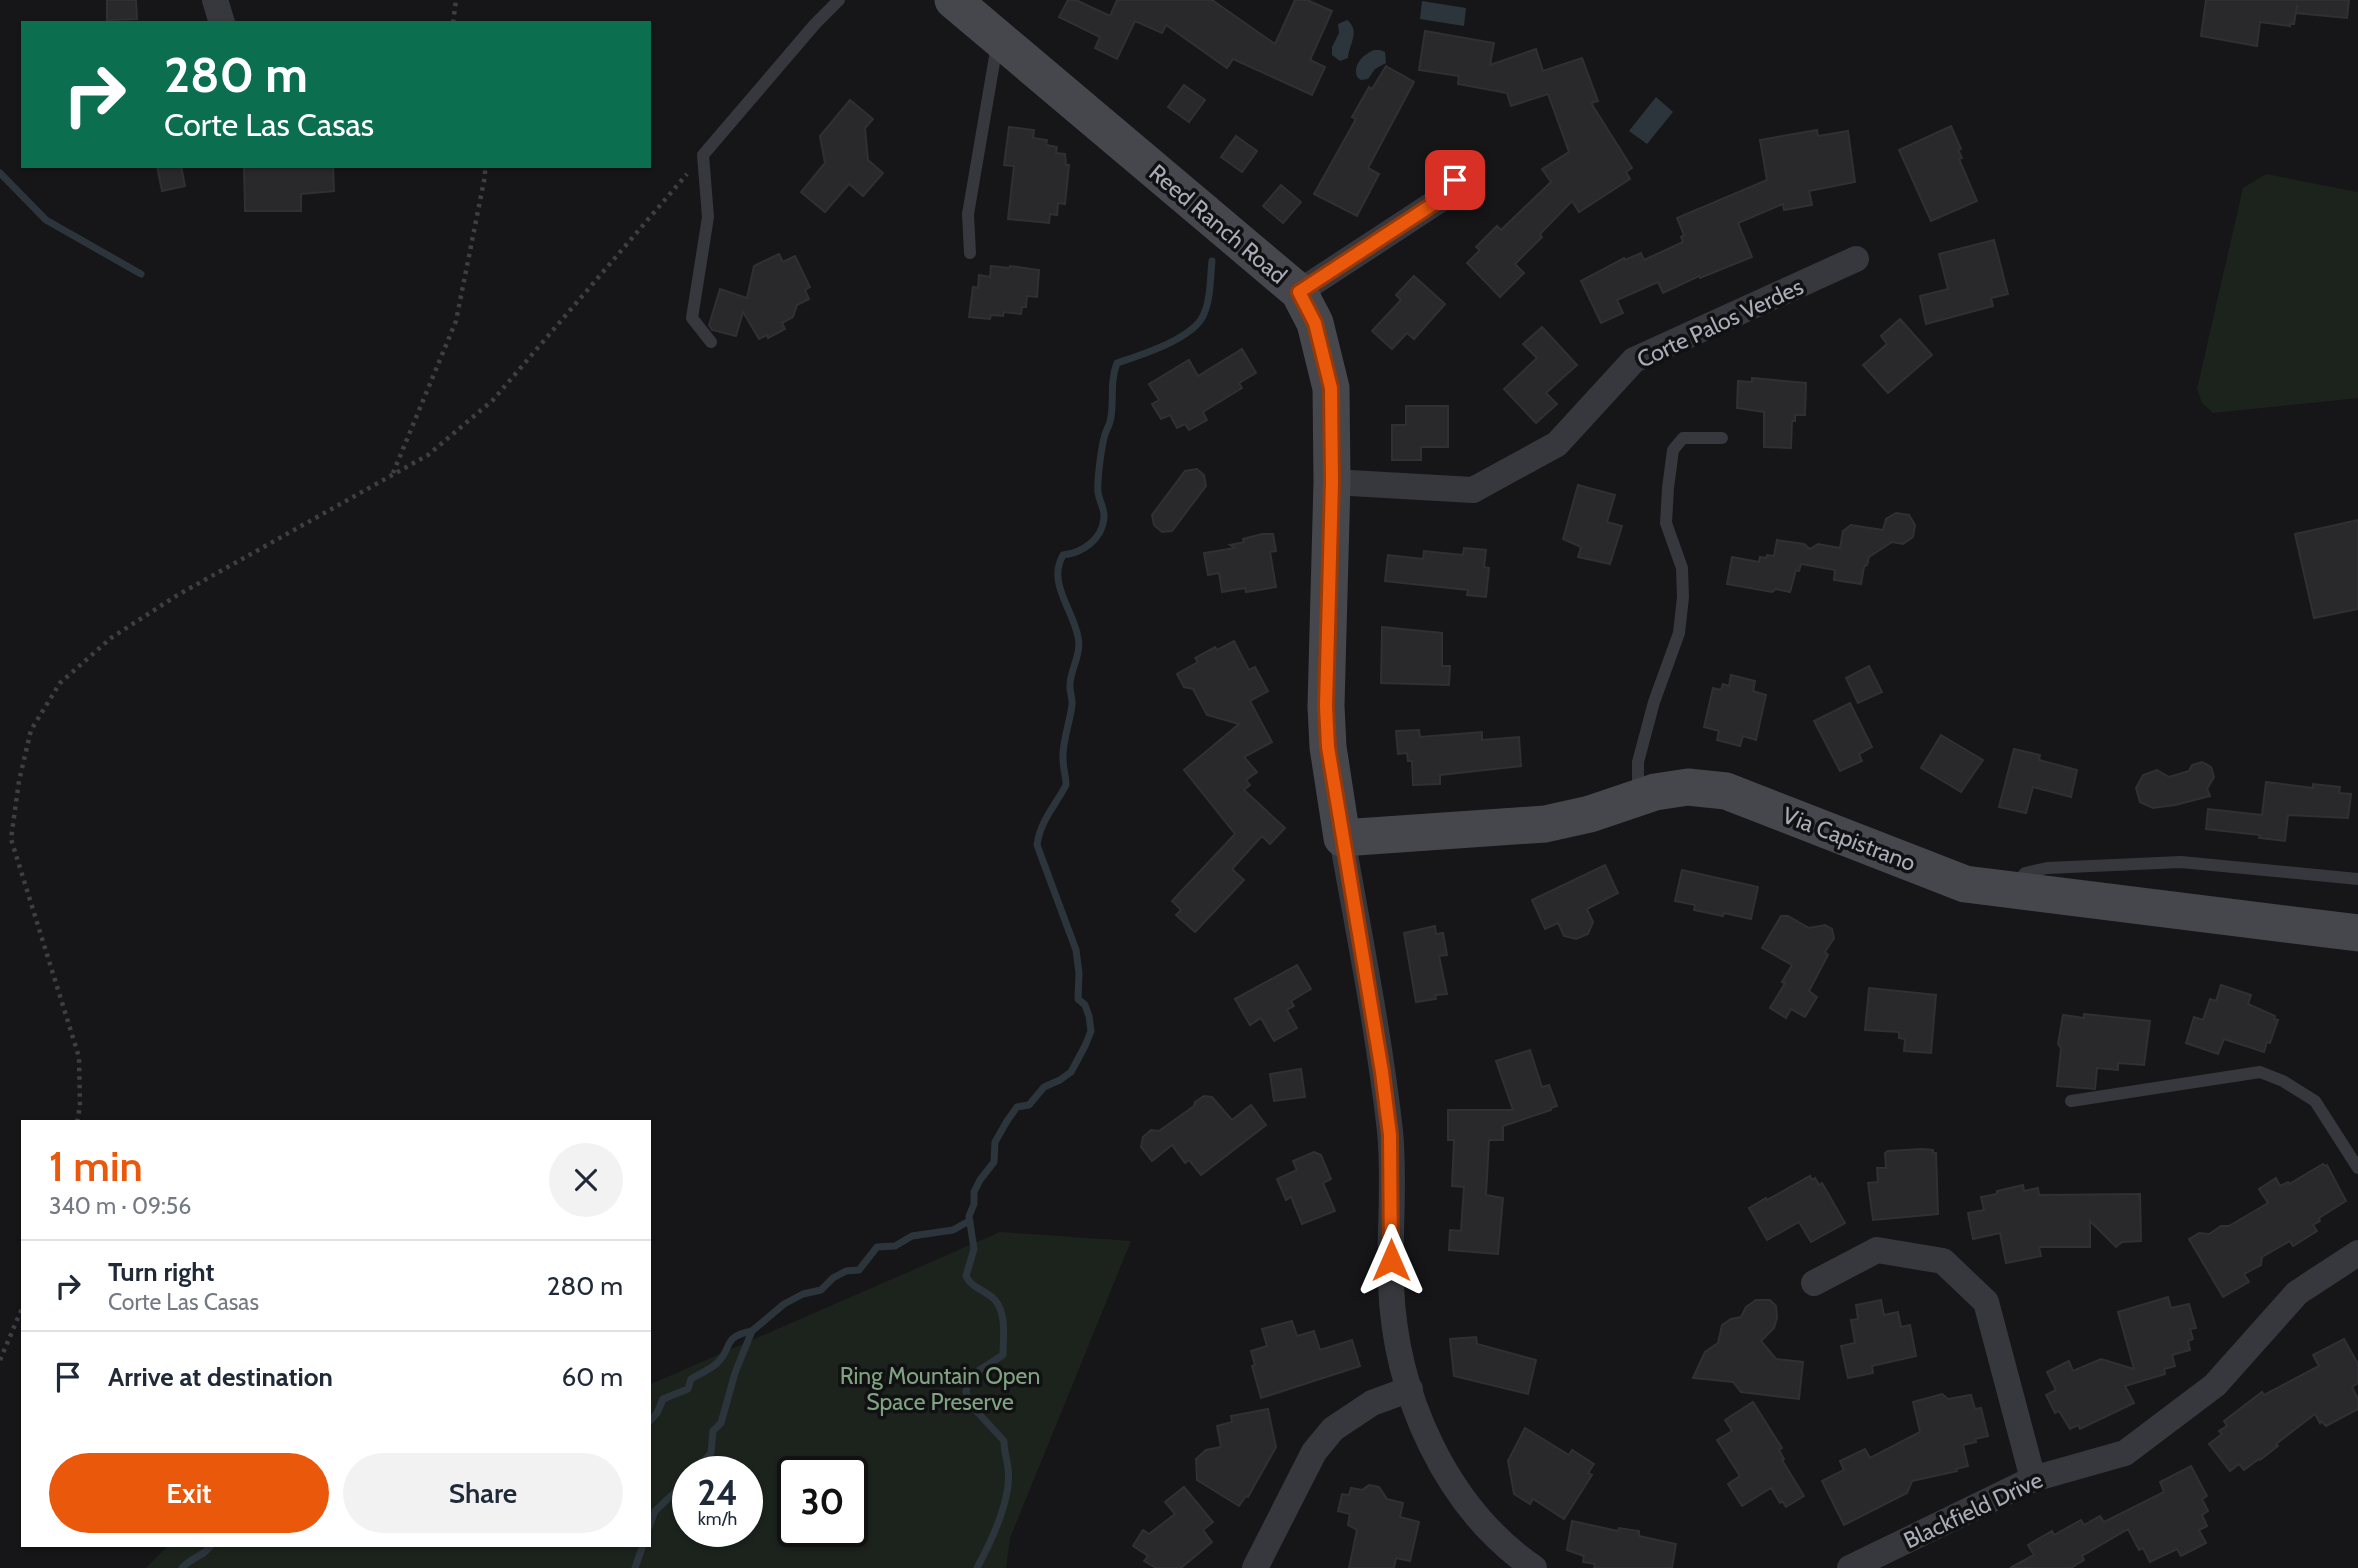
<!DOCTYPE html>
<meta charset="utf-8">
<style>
:root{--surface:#fff;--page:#f2f2f3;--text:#1f2937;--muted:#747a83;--line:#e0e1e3;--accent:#ea580c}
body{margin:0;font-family:Cabin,sans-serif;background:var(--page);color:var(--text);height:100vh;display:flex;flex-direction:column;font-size:26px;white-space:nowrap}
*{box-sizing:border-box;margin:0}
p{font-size:23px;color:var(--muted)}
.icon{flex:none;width:38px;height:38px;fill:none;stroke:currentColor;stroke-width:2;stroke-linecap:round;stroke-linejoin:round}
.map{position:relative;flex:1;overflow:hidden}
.side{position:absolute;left:21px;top:1120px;width:630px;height:427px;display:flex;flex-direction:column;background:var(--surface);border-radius:0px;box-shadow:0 2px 5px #0004}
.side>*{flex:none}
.banner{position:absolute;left:21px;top:21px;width:630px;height:147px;border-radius:0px;box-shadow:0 2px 5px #0004;background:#0b6e4f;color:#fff;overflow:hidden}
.speed{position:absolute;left:672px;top:1456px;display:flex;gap:14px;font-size:35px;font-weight:700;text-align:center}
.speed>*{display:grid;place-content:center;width:91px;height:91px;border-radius:50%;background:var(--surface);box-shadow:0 2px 5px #0004;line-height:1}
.speed small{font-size:18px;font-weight:400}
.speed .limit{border:4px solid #111;border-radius:10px;background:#fff;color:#111}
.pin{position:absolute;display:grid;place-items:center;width:60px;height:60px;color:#fff;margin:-30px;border-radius:14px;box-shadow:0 4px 10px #0006}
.me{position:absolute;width:77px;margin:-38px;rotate:0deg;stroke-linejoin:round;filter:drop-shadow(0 0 5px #0008)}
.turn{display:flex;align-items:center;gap:24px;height:147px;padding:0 28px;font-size:32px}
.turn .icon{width:91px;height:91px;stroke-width:2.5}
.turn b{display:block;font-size:49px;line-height:60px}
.round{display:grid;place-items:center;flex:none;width:74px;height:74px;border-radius:37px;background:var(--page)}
.headline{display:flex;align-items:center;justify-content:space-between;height:119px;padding:0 28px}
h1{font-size:42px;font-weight:600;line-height:52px;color:var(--accent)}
.action{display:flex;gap:14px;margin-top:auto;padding:14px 28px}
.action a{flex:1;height:80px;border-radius:42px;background:var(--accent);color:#fff;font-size:28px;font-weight:600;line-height:80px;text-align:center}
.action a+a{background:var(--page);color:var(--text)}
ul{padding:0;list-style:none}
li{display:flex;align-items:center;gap:21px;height:91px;padding:0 28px;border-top:2px solid var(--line)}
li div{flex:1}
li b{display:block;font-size:26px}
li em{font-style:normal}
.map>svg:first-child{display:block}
.green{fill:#1c231d;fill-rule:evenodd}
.water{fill:#2c353c}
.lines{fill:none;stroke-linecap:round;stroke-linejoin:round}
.stream{stroke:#2c353c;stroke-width:7}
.building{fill:#29292c;stroke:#303034;stroke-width:2}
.path{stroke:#3d3f44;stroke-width:4.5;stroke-dasharray:3.5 5;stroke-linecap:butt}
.lane{stroke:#37383d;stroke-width:12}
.street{stroke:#37383d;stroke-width:26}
.secondary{stroke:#45474d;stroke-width:37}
.route-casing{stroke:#983908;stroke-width:18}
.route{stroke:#ea580c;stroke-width:12}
.labels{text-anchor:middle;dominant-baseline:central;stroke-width:7;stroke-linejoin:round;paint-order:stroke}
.street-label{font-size:23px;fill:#a8adb8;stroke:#111113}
.park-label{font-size:23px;fill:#7fa381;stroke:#111113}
</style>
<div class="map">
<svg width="2358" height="1568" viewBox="0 0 2358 1568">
<rect width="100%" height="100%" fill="#161618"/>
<g class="green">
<polygon points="2266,174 2357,192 2358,188 2358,398 2213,413 2202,403 2197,389 2243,188"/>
<path d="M 1000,1232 L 1131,1241 L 1010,1538 L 1006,1568 L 146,1568 L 169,1545 L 649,1545 L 649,1385 ZM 688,1472 L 747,1472 L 747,1531 L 688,1531 ZM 793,1472 L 852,1472 L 852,1531 L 793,1531 Z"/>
</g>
<g class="water">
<polygon points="1422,1 1466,8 1464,26 1420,19"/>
<path d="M 1347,20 C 1361,31 1349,44 1348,58 L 1340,61 L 1332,55 L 1332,47 L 1339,33 L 1338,24 Z"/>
<path d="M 1374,50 L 1380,50 L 1385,52 L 1386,63 L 1375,69 L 1368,79 L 1361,80 L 1357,77 C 1353,64 1363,55 1374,50 Z"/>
<polygon points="1656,97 1673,112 1647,144 1629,131"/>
</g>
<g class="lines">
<g class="stream">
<polyline points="0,173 46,220 141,274"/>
<path d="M 649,1422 L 657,1413 L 663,1399 L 688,1389 L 691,1379 C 699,1374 709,1370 716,1364 C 734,1349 720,1337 752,1331"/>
<polyline points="694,1472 711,1453 713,1431 721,1423 735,1373 752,1331 784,1304 803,1294 821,1290 833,1278 846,1271 859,1270 877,1247 895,1246 912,1236 953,1230 969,1221"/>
<polyline points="649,1527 655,1511 688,1480"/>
<path d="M 182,1568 C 190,1558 205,1556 211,1545"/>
<polyline points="635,1568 643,1545"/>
<path d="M 977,1568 C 991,1542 1012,1498 1008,1468 C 1007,1459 1004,1451 1004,1441 L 969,1403 L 966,1391 L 970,1376 L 1003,1355 C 1003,1338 1007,1314 995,1300 C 986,1290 972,1289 966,1276 L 974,1249 L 969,1216 L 974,1204 L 974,1192 L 980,1180 L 994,1162 L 995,1142 L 1007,1121 L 1017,1107 L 1029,1105 L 1044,1087 L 1060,1080 L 1071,1072 L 1085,1046 L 1091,1031 L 1089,1016 L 1085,1005 L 1078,999 L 1079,973 L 1076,950 L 1037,845 C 1040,821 1055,806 1066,785 C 1066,776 1063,768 1063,759 C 1062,741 1070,723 1072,705 C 1073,698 1069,691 1070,684 C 1071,668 1082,653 1078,637 C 1073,609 1047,583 1063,555 C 1082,553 1102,540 1104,518 C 1105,509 1099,501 1098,492 C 1097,480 1101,450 1104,438 C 1105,432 1108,428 1110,422 C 1115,402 1109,383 1117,363 C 1141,355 1192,339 1203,316 C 1211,300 1210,278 1212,261"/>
</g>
</g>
<g class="building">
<polygon points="107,0 136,0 137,19 107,20"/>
<polygon points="1068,0 1076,0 1110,16 1117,0 1212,0 1275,44 1295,0 1307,0 1332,11 1310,60 1325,67 1312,95 1233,59 1227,68 1166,25 1162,33 1135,21 1117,59 1095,48 1100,37 1059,17"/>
<polygon points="2206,0 2349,0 2347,18 2296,13 2297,5 2294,24 2290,24 2290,26 2260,22 2257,46 2201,36"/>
<polygon points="1425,31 1494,43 1490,65 1536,49 1543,71 1582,58 1598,101 1591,103 1632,168 1626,172 1630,179 1579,212 1572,201 1540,234 1542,237 1515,264 1524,273 1500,297 1467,263 1480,250 1476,247 1497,226 1501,230 1551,182 1542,169 1569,152 1548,94 1511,106 1507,93 1458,84 1459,76 1419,70"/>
<polygon points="1386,66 1414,82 1368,168 1379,174 1357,216 1314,194 1356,119 1352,117 1369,87 1372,89"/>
<polygon points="1184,85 1205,100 1189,122 1168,107"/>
<polygon points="850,100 873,119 865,128 868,160 883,173 863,196 849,184 825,212 801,192 825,163 820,136"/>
<polygon points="1951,126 1961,149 1958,150 1962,158 1959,159 1977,201 1931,221 1899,150"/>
<polygon points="1009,127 1034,130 1033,138 1047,140 1046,145 1057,147 1056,153 1065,154 1066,165 1069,165 1065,204 1058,203 1057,215 1050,214 1049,223 1008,219 1014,166 1004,165"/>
<polygon points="1817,130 1818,136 1848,131 1855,182 1809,191 1812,205 1784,210 1783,204 1738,223 1752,257 1700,278 1699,276 1663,293 1658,282 1617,300 1623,313 1601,323 1581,281 1624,258 1625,260 1641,253 1644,260 1683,242 1681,237 1684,235 1677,218 1767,180 1760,140"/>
<polygon points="1236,136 1257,151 1242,172 1221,157"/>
<polygon points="157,166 181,166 185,186 162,191"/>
<polygon points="244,166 333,166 334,191 301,194 301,211 245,211"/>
<polygon points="1281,185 1301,202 1283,223 1263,206"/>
<polygon points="1994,240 2008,294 1991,298 1993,306 1926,324 1920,296 1948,289 1939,254"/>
<polygon points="779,254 783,262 795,256 810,287 805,290 809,299 797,305 793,317 782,323 785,329 768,338 767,335 759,339 743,312 736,336 712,330 709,325 720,289 747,298 754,266"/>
<polygon points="991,266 1009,268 1010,266 1039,270 1037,297 1027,296 1026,307 1022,307 1021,314 1004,312 1003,316 991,315 990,319 969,317 973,287 978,288 979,275 990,277"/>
<polygon points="1414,276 1445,304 1414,339 1407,333 1392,349 1372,331 1401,300 1396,295"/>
<polygon points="1900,319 1932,355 1888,393 1863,365 1887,344 1881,336"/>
<polygon points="1542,327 1577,365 1546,393 1557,404 1536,423 1504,389 1537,358 1523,344"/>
<polygon points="1242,349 1256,373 1239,383 1242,388 1203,412 1207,420 1189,430 1185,424 1177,428 1170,415 1161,419 1152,404 1159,400 1149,384 1189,360 1198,376"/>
<polygon points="1752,378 1806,383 1805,415 1795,415 1795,421 1792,421 1791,448 1764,447 1764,412 1737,408 1738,381 1752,382"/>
<polygon points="1406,406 1448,406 1448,447 1421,447 1421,460 1392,460 1392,425 1406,425"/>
<polygon points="1197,469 1204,475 1206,486 1172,531 1162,532 1154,525 1152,515 1185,471"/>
<polygon points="1578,485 1615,495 1607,522 1622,526 1610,564 1578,557 1581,547 1563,539"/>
<polygon points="1896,513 1909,515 1915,525 1913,537 1903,544 1892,542 1869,557 1867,565 1864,567 1861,584 1834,580 1835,570 1801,564 1799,571 1796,570 1790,592 1776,589 1772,592 1727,584 1732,557 1759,562 1760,557 1766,558 1767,555 1774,556 1777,540 1804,544 1810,549 1818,544 1840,548 1843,531 1851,525 1883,530 1886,519"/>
<polygon points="2358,520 2358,609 2314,618 2295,534"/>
<polygon points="1262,534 1273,534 1276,551 1270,552 1276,587 1246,592 1245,588 1222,592 1219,573 1208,575 1204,553 1235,548 1230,545 1244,542 1243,539"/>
<polygon points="1464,548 1486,550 1484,567 1489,568 1486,597 1467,595 1468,590 1385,581 1388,555 1423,559 1424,551 1463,555"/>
<polygon points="1382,627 1442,633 1442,666 1450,666 1449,685 1381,683"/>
<polygon points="1234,641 1249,670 1255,667 1268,691 1250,701 1272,742 1244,757 1257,772 1246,780 1250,785 1244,790 1285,828 1270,844 1262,836 1232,869 1244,880 1195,932 1176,915 1181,910 1172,901 1235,834 1184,770 1239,724 1207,715 1193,689 1184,687 1177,674 1198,662 1195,658 1215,647 1217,650"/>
<polygon points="1869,666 1882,692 1858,703 1846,678"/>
<polygon points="1731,675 1755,681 1753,691 1766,695 1756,740 1743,736 1740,746 1717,740 1719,731 1704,727 1713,688 1721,690 1723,684 1729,686"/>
<polygon points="1850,703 1872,747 1859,754 1862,761 1840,771 1814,721"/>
<polygon points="1419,730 1420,737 1482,732 1482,740 1519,737 1521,766 1440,775 1440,784 1413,785 1412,761 1408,761 1407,753 1398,754 1396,731"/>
<polygon points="1941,735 1983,760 1961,792 1921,768"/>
<polygon points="2014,749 2040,755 2039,760 2077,770 2071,797 2033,787 2026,813 1999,807"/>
<polygon points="2202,762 2211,767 2214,777 2207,789 2210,796 2175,805 2153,808 2140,802 2136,788 2143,775 2157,770 2169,777 2189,771 2192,765"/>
<polygon points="2266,782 2313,788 2313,784 2340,787 2339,793 2351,794 2348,818 2288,815 2285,841 2259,838 2260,835 2206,829 2208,809 2262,815"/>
<polygon points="1605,865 1618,893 1587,909 1593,922 1588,934 1576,939 1564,936 1558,923 1545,929 1532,900"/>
<polygon points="1682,870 1758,887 1751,919 1724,913 1723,916 1694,910 1695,905 1675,901"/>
<polygon points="1781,916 1788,916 1809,928 1825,925 1832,929 1834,938 1825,952 1828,955 1809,991 1817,997 1805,1017 1791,1009 1786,1018 1770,1008 1785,983 1782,982 1792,965 1762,948"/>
<polygon points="1435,926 1436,934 1443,933 1447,955 1439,956 1447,994 1435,995 1436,999 1416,1002 1404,933"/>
<polygon points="1297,965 1311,989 1291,1001 1294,1006 1287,1010 1297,1028 1274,1041 1261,1018 1250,1025 1235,999"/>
<polygon points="2221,985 2251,995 2248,1004 2275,1016 2274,1019 2278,1020 2270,1043 2267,1042 2264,1052 2224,1039 2218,1054 2186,1043 2194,1017 2203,1020 2210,999 2216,1001"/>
<polygon points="1869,988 1936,995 1931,1053 1904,1051 1905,1039 1899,1038 1899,1032 1865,1030"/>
<polygon points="2084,1014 2150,1021 2144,1065 2118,1063 2118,1070 2097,1068 2095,1089 2057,1086 2061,1048 2058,1044 2063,1015 2084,1018"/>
<polygon points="1530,1050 1542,1087 1549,1085 1557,1106 1551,1108 1551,1110 1503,1126 1503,1140 1489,1140 1486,1195 1503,1198 1498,1254 1449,1250 1450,1230 1461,1231 1464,1187 1452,1186 1454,1140 1448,1140 1448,1110 1513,1110 1496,1061"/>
<polygon points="1301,1069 1305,1097 1274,1101 1270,1074"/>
<polygon points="1204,1096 1212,1097 1232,1120 1251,1105 1266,1125 1201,1175 1189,1160 1185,1163 1172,1145 1152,1161 1141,1147 1143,1137 1151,1130 1159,1131 1194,1106 1195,1102"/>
<polygon points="1922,1149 1933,1150 1933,1153 1936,1153 1938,1214 1873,1220 1868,1183 1878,1182 1877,1168 1886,1168 1885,1153 1888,1151"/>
<polygon points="1314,1152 1321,1155 1331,1179 1323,1183 1335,1211 1302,1224 1291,1197 1286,1200 1277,1179 1297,1170 1293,1161"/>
<polygon points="2323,1164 2325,1166 2327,1165 2346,1201 2319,1218 2320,1221 2313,1225 2317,1231 2293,1246 2290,1241 2262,1257 2261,1265 2244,1274 2249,1282 2223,1297 2189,1239 2199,1233 2209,1234 2221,1226 2229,1226 2268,1203 2259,1189 2276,1178 2280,1186 2288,1182 2289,1184"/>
<polygon points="1810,1176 1812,1180 1815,1178 1819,1185 1822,1183 1845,1223 1811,1242 1799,1222 1767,1240 1749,1208 1766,1198 1767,1200"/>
<polygon points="2023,1185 2024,1191 2038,1188 2039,1195 2140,1194 2141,1241 2122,1242 2116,1247 2090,1221 2090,1247 2039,1247 2041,1256 2006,1263 2000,1233 1973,1239 1968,1213 1984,1210 1981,1197 1997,1194 1997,1191"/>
<polygon points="2168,1297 2171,1308 2189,1304 2196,1328 2190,1329 2193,1339 2188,1341 2190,1350 2172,1355 2175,1366 2164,1369 2165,1374 2125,1386 2134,1403 2080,1429 2078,1425 2070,1429 2059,1411 2055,1413 2046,1395 2056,1390 2047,1372 2069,1361 2073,1371 2101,1359 2134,1369 2118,1312"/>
<polygon points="1756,1300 1770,1300 1776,1306 1777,1318 1774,1328 1761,1341 1776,1359 1803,1362 1799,1399 1741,1392 1733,1382 1693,1378 1705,1352 1718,1343 1722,1325 1731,1319 1741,1317 1746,1307"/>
<polygon points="1881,1300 1884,1315 1898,1312 1901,1327 1910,1325 1916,1356 1872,1366 1873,1373 1848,1378 1841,1346 1855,1343 1851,1320 1858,1319 1856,1305"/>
<polygon points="1292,1321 1297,1336 1314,1331 1320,1350 1352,1340 1360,1366 1261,1398 1252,1366 1255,1365 1251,1351 1267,1346 1262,1329"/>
<polygon points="1476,1337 1477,1344 1536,1360 1528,1394 1454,1376 1450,1339"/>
<polygon points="2344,1339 2358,1364 2358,1383 2352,1387 2358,1399 2358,1409 2326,1426 2321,1421 2320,1423 2315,1414 2276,1444 2278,1446 2260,1460 2259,1459 2244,1470 2239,1464 2230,1471 2209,1444 2222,1434 2219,1431 2227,1426 2224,1421 2262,1392 2264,1395 2319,1366 2313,1355"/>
<polygon points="1942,1394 1948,1399 1971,1395 1975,1409 1981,1408 1988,1436 1975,1439 1976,1442 1963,1445 1968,1466 1956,1469 1957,1471 1912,1481 1907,1493 1844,1525 1822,1481 1844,1470 1840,1461 1865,1449 1870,1458 1920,1432 1913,1402"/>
<polygon points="1753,1402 1782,1448 1779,1450 1784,1459 1782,1460 1804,1496 1786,1507 1782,1501 1780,1503 1771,1488 1742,1506 1728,1484 1740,1476 1717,1440 1732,1431 1725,1420"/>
<polygon points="1268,1409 1276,1447 1248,1497 1246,1496 1239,1506 1197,1480 1196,1459 1206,1450 1221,1447 1217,1426 1232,1422 1231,1416"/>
<polygon points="1525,1428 1569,1455 1572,1450 1594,1464 1588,1473 1592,1475 1564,1519 1533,1499 1530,1504 1514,1494 1508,1461"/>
<polygon points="2191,1466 2207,1496 2202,1499 2208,1511 2202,1515 2207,1526 2199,1530 2206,1543 2181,1556 2177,1549 2150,1562 2143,1548 2139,1550 2128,1529 2082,1556 2084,1560 2071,1568 2010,1568 2034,1555 2028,1545 2052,1531 2054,1535 2081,1520 2084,1525 2100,1516 2104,1522 2164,1492 2160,1482"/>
<polygon points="1369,1485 1379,1487 1387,1499 1403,1503 1400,1517 1419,1522 1410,1561 1396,1558 1394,1568 1349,1568 1357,1530 1348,1525 1350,1514 1338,1511 1342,1494 1349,1495 1351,1488 1362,1490"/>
<polygon points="1184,1487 1213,1522 1203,1530 1212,1542 1181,1568 1156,1568 1144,1561 1148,1556 1133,1546 1143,1530 1149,1534 1175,1514 1165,1502"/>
<polygon points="1572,1521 1618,1531 1619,1528 1639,1531 1639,1536 1676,1544 1672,1568 1594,1568 1595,1564 1583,1562 1584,1556 1567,1550"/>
</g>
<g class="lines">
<g class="path">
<polyline points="453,23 456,0"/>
<polyline points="393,473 456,321 485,176 485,166"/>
<polyline points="77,1122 80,1106 79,1057 11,839 19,781 31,730 60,683 111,638 176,596 428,455 493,400 687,174"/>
<polyline points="0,1360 23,1306"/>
</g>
<g class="lane">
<polyline points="970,253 968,214 997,45"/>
<polyline points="711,342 692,318 708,217 703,155 815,24 839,0"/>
<polyline points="1638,795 1638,762 1654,702 1679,633 1683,597 1682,568 1666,523 1668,488 1673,450 1683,438 1722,438"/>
<polyline points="2015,885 2025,873 2047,868 2181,862 2358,879"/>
<polyline points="2071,1101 2260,1072 2283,1081 2315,1101 2358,1168"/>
</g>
<g class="street">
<polyline points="215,0 222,23"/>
<polyline points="1299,292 1444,197 1466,163"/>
<polyline points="1332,482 1473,490 1557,444 1634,360 1856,259"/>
<path d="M 1342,838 C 1359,935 1379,1033 1390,1131 C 1395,1181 1389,1234 1391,1285 C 1395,1392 1444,1506 1534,1568"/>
<polyline points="1814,1283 1877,1250 1943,1261 1986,1302 2033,1479"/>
<polyline points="1255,1568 1314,1452 1333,1429 1372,1403 1410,1389"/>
<polyline points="1850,1568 2033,1479 2125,1453 2215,1385 2297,1293 2358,1253"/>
</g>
<polyline class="secondary" points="953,0 1299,292 1315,323 1331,388 1332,482 1326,706 1328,747 1342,838 1545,824 1590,814 1655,792 1688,787 1726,791 1965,884 2358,933"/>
</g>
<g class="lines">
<defs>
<polyline id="route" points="1391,1260 1390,1135 1382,1072 1328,747 1326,706 1332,482 1331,388 1315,323 1299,292 1444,197 1455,180"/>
</defs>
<use href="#route" class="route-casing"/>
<use href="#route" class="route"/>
</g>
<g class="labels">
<g class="street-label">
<text transform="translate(1218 224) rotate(40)">Reed Ranch Road</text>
<text transform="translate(1720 323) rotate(-25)">Corte Palos Verdes</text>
<text transform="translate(1849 839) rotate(21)">Via Capistrano</text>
<text transform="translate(1973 1510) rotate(-25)">Blackfield Drive</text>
</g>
<g class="park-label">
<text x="940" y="1376">Ring Mountain Open<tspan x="940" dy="26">Space Preserve</tspan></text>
</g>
</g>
</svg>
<div class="speed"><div>24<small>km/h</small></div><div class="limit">30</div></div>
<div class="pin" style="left:1455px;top:180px;background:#d93025"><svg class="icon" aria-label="arrive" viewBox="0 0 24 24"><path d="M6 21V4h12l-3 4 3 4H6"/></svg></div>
<svg class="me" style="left:1391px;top:1260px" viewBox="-20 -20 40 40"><path d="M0-17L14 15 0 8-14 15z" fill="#ea580c" stroke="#fff" stroke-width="4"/></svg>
<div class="banner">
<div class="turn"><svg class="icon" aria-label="right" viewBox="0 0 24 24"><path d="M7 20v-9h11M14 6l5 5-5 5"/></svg><div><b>280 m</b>Corte Las Casas</div></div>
</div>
<section class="side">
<div class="headline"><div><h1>1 min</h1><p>340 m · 09:56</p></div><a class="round"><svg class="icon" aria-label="close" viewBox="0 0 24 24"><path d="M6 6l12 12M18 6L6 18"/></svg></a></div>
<ul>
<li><svg class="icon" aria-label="right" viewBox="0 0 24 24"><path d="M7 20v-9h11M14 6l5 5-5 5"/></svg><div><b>Turn right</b><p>Corte Las Casas</p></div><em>280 m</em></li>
<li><svg class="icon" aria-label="arrive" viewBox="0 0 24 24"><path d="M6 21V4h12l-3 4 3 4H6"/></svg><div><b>Arrive at destination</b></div><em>60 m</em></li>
</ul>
<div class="action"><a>Exit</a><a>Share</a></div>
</section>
</div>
